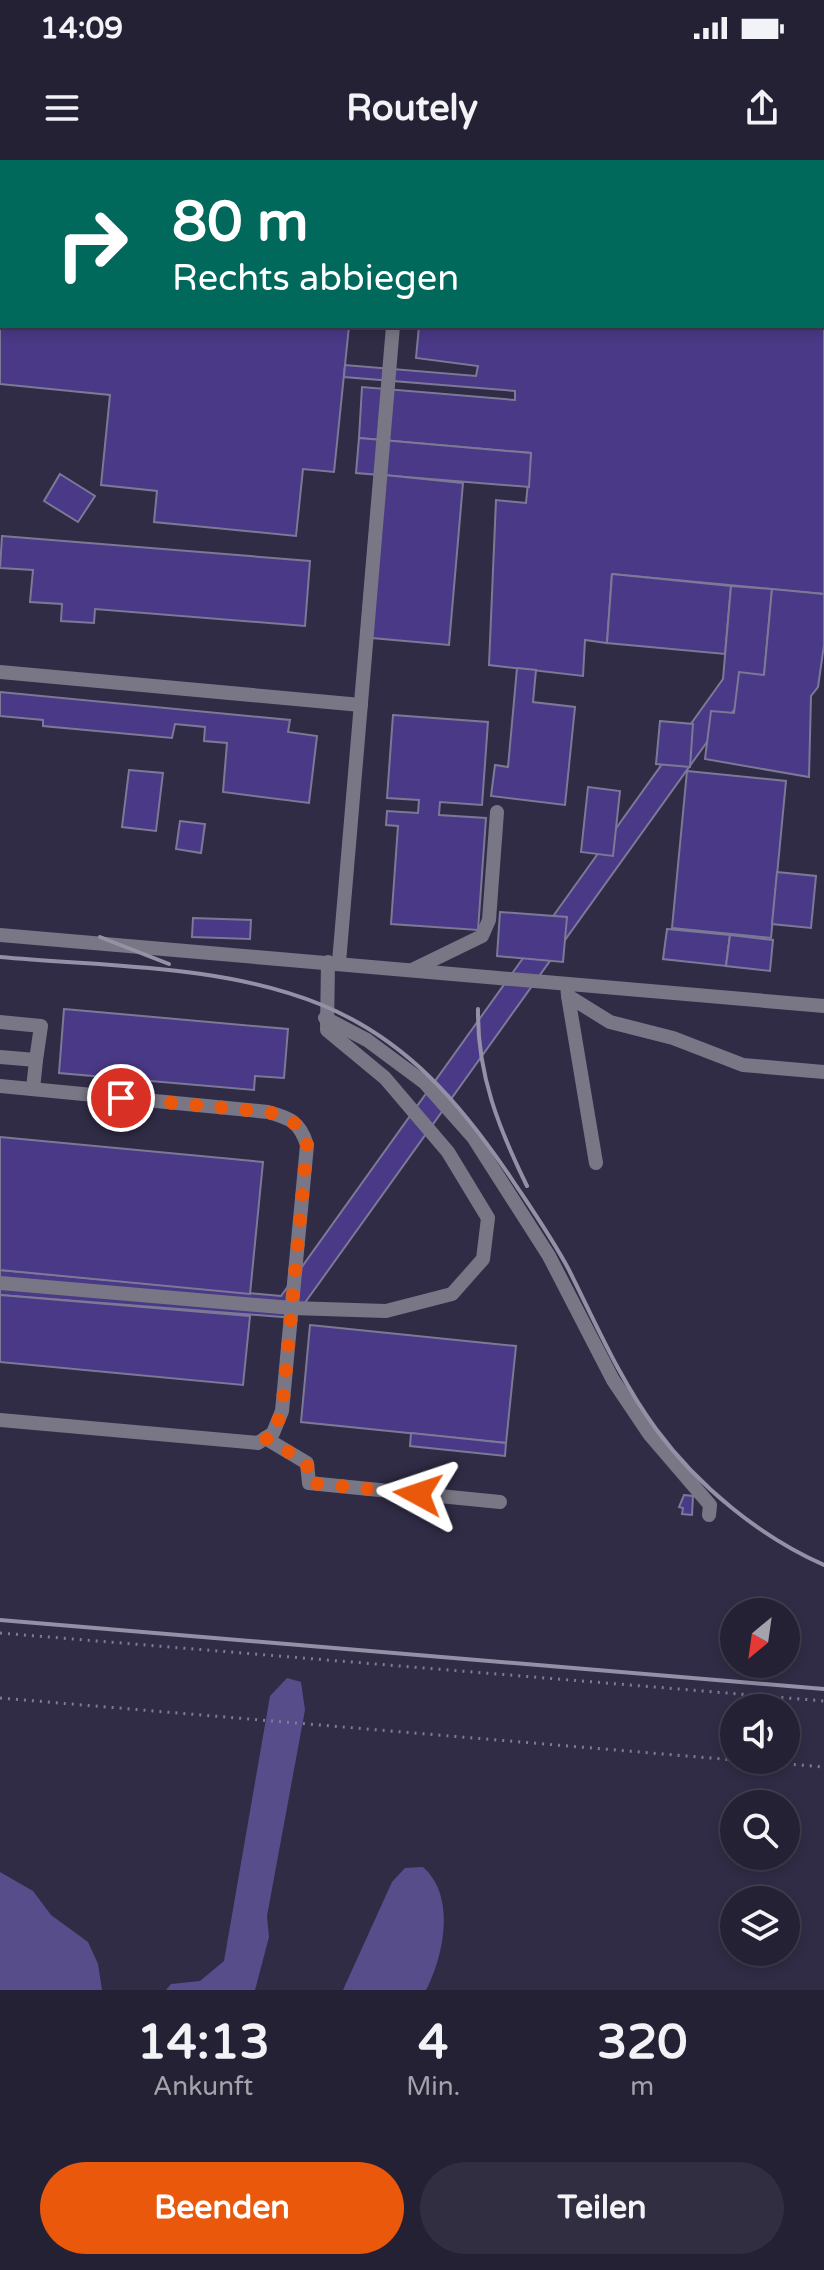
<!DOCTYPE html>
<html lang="de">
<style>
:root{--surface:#242134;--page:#302e40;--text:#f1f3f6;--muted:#a3a3ac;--line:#413e4f;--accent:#ea580c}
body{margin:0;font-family:"Varela Round",sans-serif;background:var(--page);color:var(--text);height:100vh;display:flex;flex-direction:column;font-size:30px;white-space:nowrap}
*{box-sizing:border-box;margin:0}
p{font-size:26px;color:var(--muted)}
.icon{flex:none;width:44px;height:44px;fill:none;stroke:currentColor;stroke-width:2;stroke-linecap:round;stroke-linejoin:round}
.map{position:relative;height:1830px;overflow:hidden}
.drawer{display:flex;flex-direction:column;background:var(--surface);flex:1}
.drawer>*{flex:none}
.banner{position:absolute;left:0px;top:0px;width:824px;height:168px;box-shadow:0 4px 12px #0003,0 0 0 2px var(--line);background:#00695c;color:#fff;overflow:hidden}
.needle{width:52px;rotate:209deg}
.fabs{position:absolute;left:720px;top:1438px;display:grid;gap:16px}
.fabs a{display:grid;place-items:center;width:80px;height:80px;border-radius:50%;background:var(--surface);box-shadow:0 4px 12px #0003,0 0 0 2px var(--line);font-size:40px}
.pin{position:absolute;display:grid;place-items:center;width:68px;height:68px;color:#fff;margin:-34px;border:4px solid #fff;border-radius:50%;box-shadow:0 2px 8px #0007}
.me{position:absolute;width:88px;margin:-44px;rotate:275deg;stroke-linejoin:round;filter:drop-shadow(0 0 6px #0008)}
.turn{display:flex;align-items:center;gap:28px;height:168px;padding:0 40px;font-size:36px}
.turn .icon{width:104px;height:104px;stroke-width:2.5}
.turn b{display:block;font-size:56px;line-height:68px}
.eta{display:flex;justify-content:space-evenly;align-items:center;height:136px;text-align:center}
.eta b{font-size:48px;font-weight:800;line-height:56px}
.action{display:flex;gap:16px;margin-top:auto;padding:16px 40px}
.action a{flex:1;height:92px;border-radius:48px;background:var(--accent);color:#fff;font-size:32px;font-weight:800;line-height:92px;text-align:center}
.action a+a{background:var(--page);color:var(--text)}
.status{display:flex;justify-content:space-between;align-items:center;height:56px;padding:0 40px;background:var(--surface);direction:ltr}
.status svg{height:22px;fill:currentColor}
header{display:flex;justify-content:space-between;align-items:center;height:104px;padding:0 40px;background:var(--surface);font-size:36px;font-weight:800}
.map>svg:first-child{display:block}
.green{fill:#584d8b}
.building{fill:#4a3986;stroke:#7c7997;stroke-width:2}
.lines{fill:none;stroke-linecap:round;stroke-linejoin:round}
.path{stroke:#7e7b92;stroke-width:3;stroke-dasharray:2 6;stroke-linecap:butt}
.minor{stroke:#797785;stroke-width:14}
.rail{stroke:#9491a7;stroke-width:4}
.route{stroke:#ea580c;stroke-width:14;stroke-dasharray:0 25.2}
</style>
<div class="status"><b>14:09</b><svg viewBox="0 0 49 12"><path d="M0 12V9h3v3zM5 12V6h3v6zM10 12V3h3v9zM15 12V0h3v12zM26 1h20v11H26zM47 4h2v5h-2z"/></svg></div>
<header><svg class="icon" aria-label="menu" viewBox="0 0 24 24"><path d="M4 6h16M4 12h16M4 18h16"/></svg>Routely<svg class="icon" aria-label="share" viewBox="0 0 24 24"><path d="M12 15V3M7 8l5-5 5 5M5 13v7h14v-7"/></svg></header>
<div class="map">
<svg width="824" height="1830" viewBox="0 0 824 1830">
<rect width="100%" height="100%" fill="#302c46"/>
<g class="green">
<polygon points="287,1518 301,1522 305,1550 267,1756 269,1777 255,1830 166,1830 171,1824 200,1821 224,1801 270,1536"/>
<path d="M 423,1707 C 456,1736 444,1795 426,1830 L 343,1830 L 392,1722 L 405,1708 Z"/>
<polygon points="0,1712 33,1731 51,1755 88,1782 98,1804 102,1830 0,1830"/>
</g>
<g class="building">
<polygon points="0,0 380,0 2,2 2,166 349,166 334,312 303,309 296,376 154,362 157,331 101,325 110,235 0,224"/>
<polygon points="435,0 824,0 824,434 612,414 607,483 585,480 583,516 489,505 496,340 526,343 531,293 359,278 362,227 515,240 515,231 344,217 345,205 476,216 478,206 416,198 419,166 822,166 822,2"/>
<polygon points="359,278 531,293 529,327 356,313"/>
<polygon points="60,314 95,336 78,362 44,341"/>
<polygon points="375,314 463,323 449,485 361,477"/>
<polygon points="2,376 310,401 305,466 95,449 94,463 61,461 62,444 30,442 33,410 0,408"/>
<polygon points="612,414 731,426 725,494 607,483"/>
<polygon points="731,426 772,429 764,515 707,582 294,1158 0,1135 0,1110 281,1136 723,519"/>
<polygon points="772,429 824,434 824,485 818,527 811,536 809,617 705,599 711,551 734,553 739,512 764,515"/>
<polygon points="517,508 536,510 533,542 575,547 565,645 491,636 495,605 508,607"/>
<polygon points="0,532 290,560 288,572 317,576 309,643 223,632 227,583 204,581 205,567 175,564 172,578 43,566 43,560 0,556"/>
<polygon points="393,555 488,562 482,645 440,642 439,655 486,658 478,770 391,764 398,666 386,665 387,651 418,653 419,640 387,638"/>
<polygon points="660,561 693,564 690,607 656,604"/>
<polygon points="129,610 163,613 156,671 122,667"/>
<polygon points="687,611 786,621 771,778 672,768"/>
<polygon points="588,627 620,631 613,696 581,692"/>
<polygon points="180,661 205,664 201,693 176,689"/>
<polygon points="777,712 816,716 811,768 772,764"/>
<polygon points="500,752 567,757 563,802 497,796"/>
<polygon points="193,758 251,760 250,779 192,777"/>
<polygon points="667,769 730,775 726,806 663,799"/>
<polygon points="730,775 773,780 770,811 726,806"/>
<polygon points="64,849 288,869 284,918 255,916 254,930 59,913"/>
<polygon points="0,977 263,1002 250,1134 0,1110"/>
<polygon points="0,1135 250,1156 243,1225 0,1202"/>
<polygon points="310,1165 516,1186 506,1283 301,1262"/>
<polygon points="411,1273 506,1283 505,1296 410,1286"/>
<polygon points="684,1335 693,1336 692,1355 682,1354 683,1348 679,1347"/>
</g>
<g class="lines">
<g class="path">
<polyline points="0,1473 824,1541"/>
<polyline points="0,1538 734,1600"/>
<polyline points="738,1600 824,1607"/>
</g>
<g class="minor">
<polyline points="406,2 406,0"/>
<polyline points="0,512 361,545"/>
<polyline points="0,775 824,846"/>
<polyline points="339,802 393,166"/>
<polyline points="412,810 482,776 489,760 497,652"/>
<polyline points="567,824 568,836 610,862 673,878 743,905 824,912"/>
<polyline points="568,836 596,1003"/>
<polyline points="325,858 367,880 425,923 473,977 549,1096 613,1220 650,1275 710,1345 709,1355"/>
<polyline points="0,862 41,866 36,900"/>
<polyline points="0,897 36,900 33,929"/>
<path d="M 0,926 L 268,952 C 290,958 300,962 307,985 L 282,1251 L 273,1273 L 258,1283 L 0,1260"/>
<polyline points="0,1123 292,1148 386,1151 452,1134 483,1099 488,1058 448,992 385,918 327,870 328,802"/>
<polyline points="265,1278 307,1303 309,1323 500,1342"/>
</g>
<g class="rail">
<polyline points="100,777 169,804"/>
<path d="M 0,797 C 106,807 222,804 322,845 C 407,880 461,944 511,1018 C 531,1048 552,1078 569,1110 C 596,1164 620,1220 656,1269 C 698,1326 759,1376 824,1405"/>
<path d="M 478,849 C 477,914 499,969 527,1026"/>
<polyline points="0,1460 824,1529"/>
</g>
</g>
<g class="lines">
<path class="route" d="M 121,938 L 268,952 C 290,959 300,962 307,985 L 282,1251 L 273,1273 L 265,1278 L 307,1303 L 309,1323 L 418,1334"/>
</g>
</svg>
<div class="fabs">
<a><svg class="needle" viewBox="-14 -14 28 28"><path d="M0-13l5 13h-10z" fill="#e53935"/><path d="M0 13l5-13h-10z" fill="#a3a3ac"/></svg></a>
<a><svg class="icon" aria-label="sound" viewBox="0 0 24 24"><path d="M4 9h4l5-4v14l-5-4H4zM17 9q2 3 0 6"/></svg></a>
<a><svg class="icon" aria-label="search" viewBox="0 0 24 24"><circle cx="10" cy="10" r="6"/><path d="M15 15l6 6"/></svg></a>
<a><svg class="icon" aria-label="layers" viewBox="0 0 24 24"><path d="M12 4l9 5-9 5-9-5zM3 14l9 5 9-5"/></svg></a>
</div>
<div class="pin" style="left:121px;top:938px;background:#d93025"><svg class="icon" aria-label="arrive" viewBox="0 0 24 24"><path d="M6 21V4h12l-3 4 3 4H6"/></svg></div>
<svg class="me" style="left:418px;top:1334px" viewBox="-20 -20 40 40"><path d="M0-17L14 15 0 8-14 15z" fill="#ea580c" stroke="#fff" stroke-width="4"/></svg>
<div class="banner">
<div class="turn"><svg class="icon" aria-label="right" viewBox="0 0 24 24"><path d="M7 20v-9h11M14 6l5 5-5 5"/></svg><div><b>80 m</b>Rechts abbiegen</div></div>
</div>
</div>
<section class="drawer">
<div class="eta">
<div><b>14:13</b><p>Ankunft</p></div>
<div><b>4</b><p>Min.</p></div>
<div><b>320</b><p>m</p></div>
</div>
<div class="action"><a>Beenden</a><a>Teilen</a></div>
</section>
